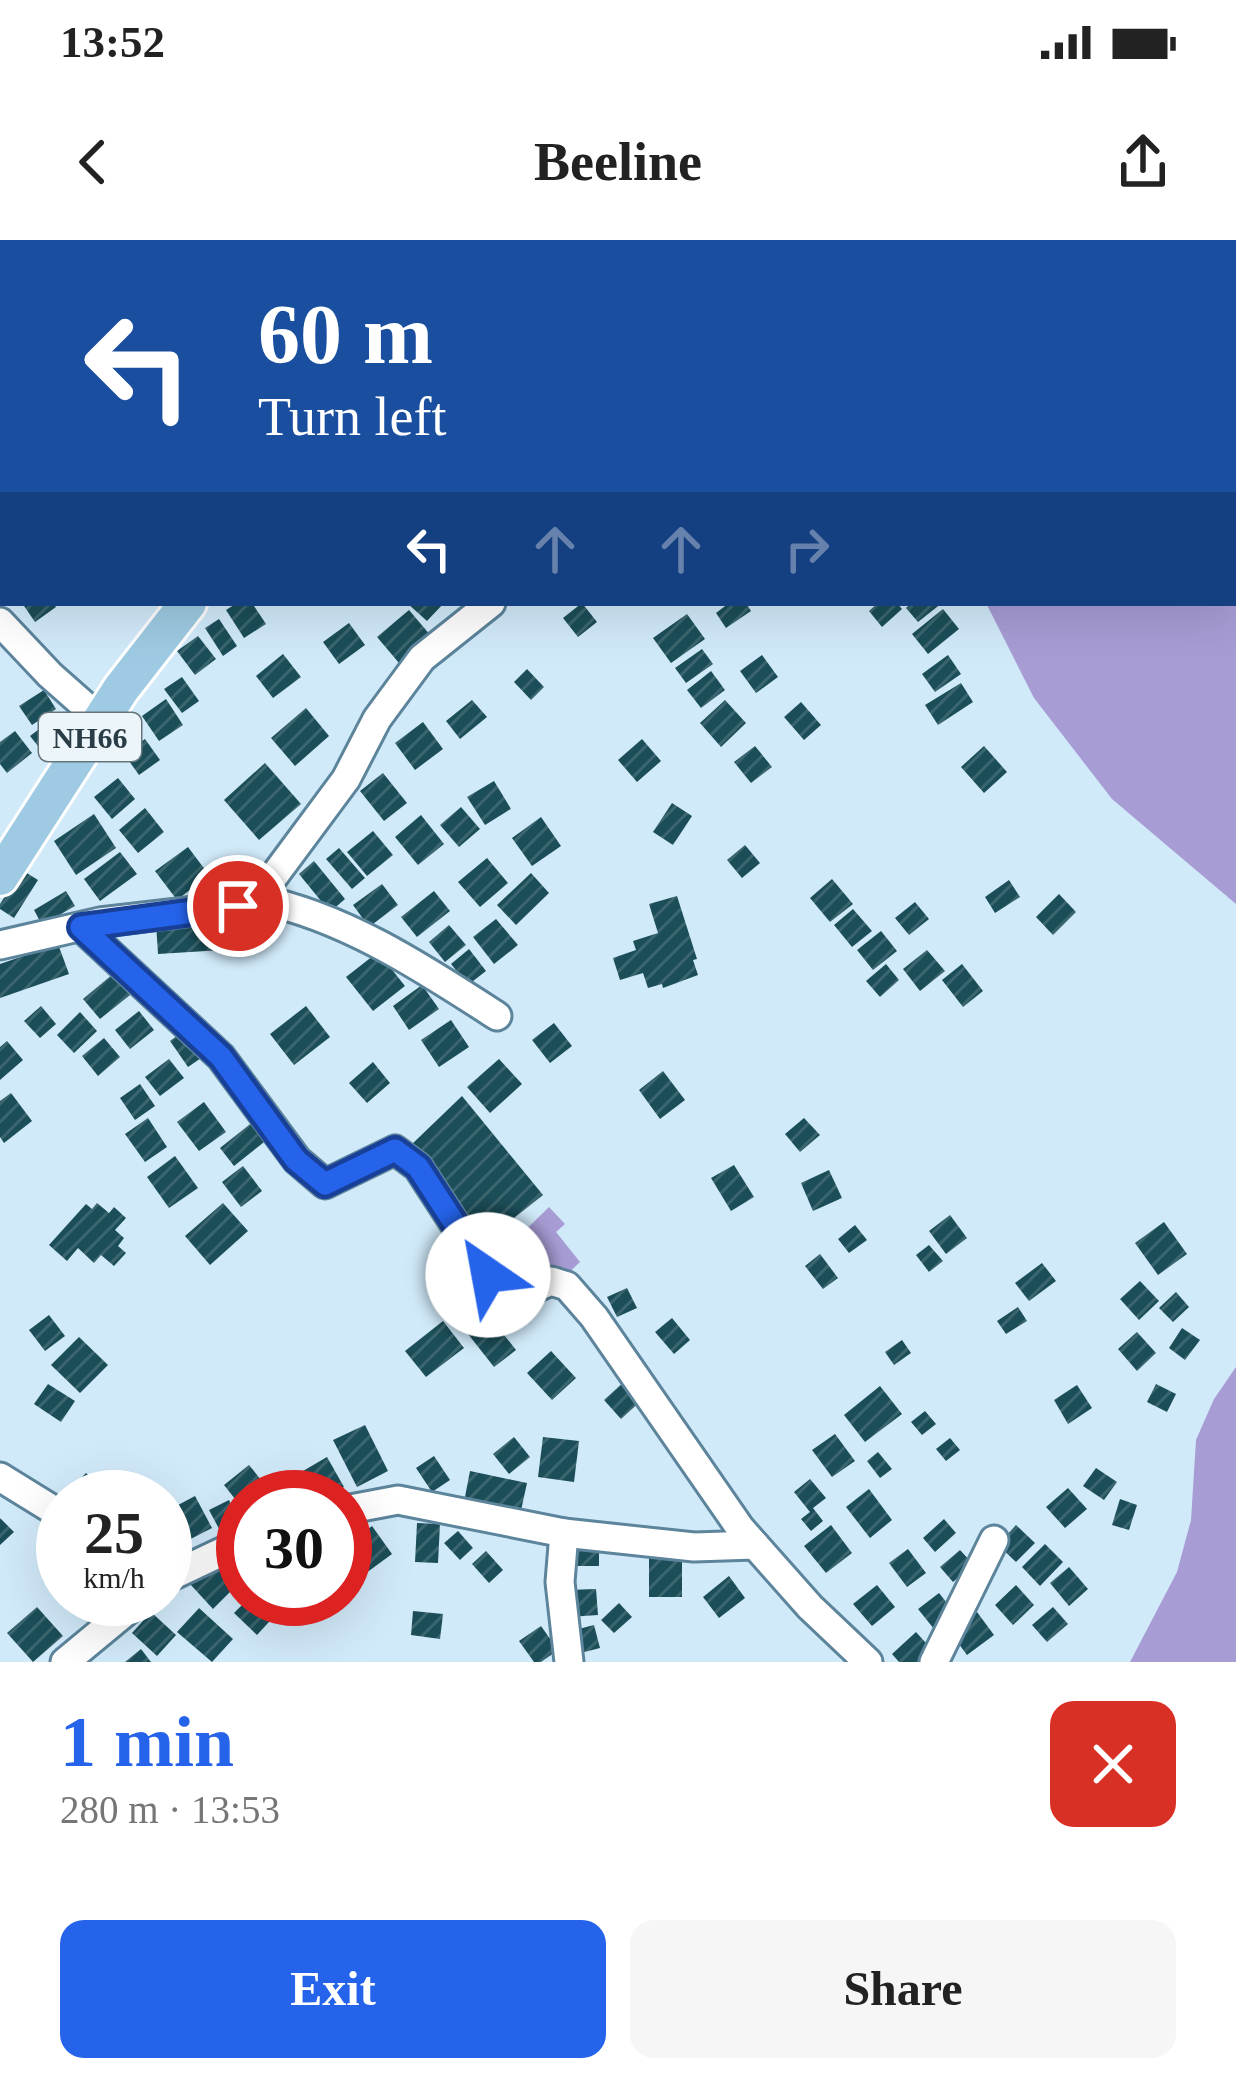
<!DOCTYPE html>
<meta charset="utf-8">
<style>
:root{--surface:#fff;--page:#f6f6f6;--text:#222;--muted:#767676;--accent:#2563eb}
body{margin:0;font-family:"Times New Roman",serif;background:var(--page);color:var(--text);height:100vh;display:flex;flex-direction:column;font-size:45px;white-space:nowrap}
*{box-sizing:border-box;margin:0}
p{font-size:39px;color:var(--muted)}
.icon{flex:none;width:66px;height:66px;fill:none;stroke:currentColor;stroke-width:2;stroke-linecap:round;stroke-linejoin:round}
.map{position:relative;height:1422px;overflow:hidden}
.panel{display:flex;flex-direction:column;background:var(--surface);flex:1}
.panel>*{flex:none}
.hud{position:absolute;left:0px;top:0px;width:1236px;height:366px;box-shadow:0 12px 48px #0002;background:#1a4fa0;color:#fff;overflow:hidden}
.speed{position:absolute;left:36px;top:1230px;display:flex;gap:24px;font-size:60px;font-weight:700;text-align:center}
.speed>*{display:grid;place-content:center;width:156px;height:156px;border-radius:50%;background:var(--surface);box-shadow:0 12px 48px #0002;line-height:1}
.speed small{font-size:30px;font-weight:400}
.speed .limit{border:18px solid #d22;background:#fff;color:#111}
.pin{position:absolute;display:grid;place-items:center;width:102px;height:102px;color:#fff;margin:-51px;border:6px solid #fff;border-radius:50%;box-shadow:0 3px 12px #0007}
.me{position:absolute;width:132px;margin:-66px;rotate:327deg;stroke-linejoin:round;filter:drop-shadow(0 0 9px #0008)}
.turn{display:flex;align-items:center;gap:42px;height:252px;padding:0 60px;font-size:54px}
.turn .icon{width:156px;height:156px;stroke-width:2.5}
.turn b{display:block;font-size:84px;line-height:102px}
.lanes{display:flex;align-items:center;height:114px;padding:0 60px;background:#0003;justify-content:center;gap:60px;direction:ltr}
.lanes .off{opacity:.35}
.round{display:grid;place-items:center;flex:none;width:126px;height:126px;border-radius:24px;background:var(--page)}
.headline{display:flex;align-items:center;justify-content:space-between;height:204px;padding:0 60px}
h1{font-size:72px;font-weight:600;line-height:90px;color:var(--accent)}
.primary-button{display:flex;gap:24px;margin-top:auto;padding:24px 60px}
.primary-button a{flex:1;height:138px;border-radius:24px;background:var(--accent);color:#fff;font-size:48px;font-weight:600;line-height:138px;text-align:center}
.primary-button a+a{background:var(--page);color:var(--text)}
.status{display:flex;justify-content:space-between;align-items:center;height:84px;padding:0 60px;background:var(--surface);direction:ltr}
.status svg{height:33px;fill:currentColor}
header{display:flex;justify-content:space-between;align-items:center;height:156px;padding:0 60px;background:var(--surface);font-size:54px;font-weight:600}
.map>svg:first-child{display:block}
.water{fill:#a89cd5}
.building{fill:url(#building-hatch)}
.lines{fill:none;stroke-linecap:round;stroke-linejoin:round}
.minor-casing{stroke:#5c849b;stroke-width:33}
.major-casing{stroke:#fff;stroke-width:42}
.minor{stroke:#fff;stroke-width:27}
.major{stroke:#9ecbe3;stroke-width:36}
.route-casing{stroke:#184099;stroke-width:30}
.route{stroke:#2563eb;stroke-width:21}
.labels{text-anchor:middle;dominant-baseline:central;stroke-width:12;stroke-linejoin:round;paint-order:stroke}
.shield{fill:#ecf5fa;stroke:#64747c;stroke-width:3}
.shield-label{font-size:30px;font-weight:bold;fill:#2a3c46}
</style>
<div class="status"><b>13:52</b><svg viewBox="0 0 49 12"><path d="M0 12V9h3v3zM5 12V6h3v6zM10 12V3h3v9zM15 12V0h3v12zM26 1h20v11H26zM47 4h2v5h-2z"/></svg></div>
<header><svg class="icon" aria-label="back" viewBox="0 0 24 24"><path d="M15 5l-7 7 7 7"/></svg>Beeline<svg class="icon" aria-label="share" viewBox="0 0 24 24"><path d="M12 15V3M7 8l5-5 5 5M5 13v7h14v-7"/></svg></header>
<div class="map">
<svg width="1236" height="1422" viewBox="0 0 1236 1422">
<defs>
<pattern id="building-hatch" width="6" height="6" patternUnits="userSpaceOnUse" patternTransform="scale(3)"><rect width="6" height="6" fill="#1b4e59"/><path d="M-1 1l2-2M0 6l6-6M5 7l2-2" fill="none" stroke="#3c666f"/></pattern>
</defs>
<rect width="100%" height="100%" fill="#d1eafa"/>
<g class="water">
<polygon points="915,0 1236,0 1236,664 1112,559 1034,458 986,363 1233,363 1233,3"/>
<polygon points="549,967 565,984 556,992 580,1022 561,1040 527,1047 499,1016"/>
<polygon points="1236,1127 1236,1422 1130,1422 1177,1332 1191,1280 1196,1200 1214,1159"/>
</g>
<g class="building">
<polygon points="22,363 53,363 56,367 35,382"/>
<polygon points="237,363 252,363 266,384 244,398 226,370"/>
<polygon points="407,363 444,363 427,381"/>
<polygon points="582,363 597,382 578,397 563,378"/>
<polygon points="729,363 746,363 751,371 726,388 716,373"/>
<polygon points="878,363 897,363 902,369 882,387 869,371"/>
<polygon points="912,363 942,363 918,382 906,368"/>
<polygon points="943,369 959,389 928,414 912,394"/>
<polygon points="409,370 431,396 399,423 377,397"/>
<polygon points="687,374 705,399 671,423 653,398"/>
<polygon points="219,379 237,406 223,416 205,388"/>
<polygon points="349,383 365,405 339,424 323,402"/>
<polygon points="198,396 216,419 195,435 177,411"/>
<polygon points="702,409 713,424 686,443 675,428"/>
<polygon points="283,414 301,437 273,458 256,436"/>
<polygon points="762,415 778,437 756,453 740,431"/>
<polygon points="948,415 961,434 935,452 922,434"/>
<polygon points="527,429 544,447 531,460 514,442"/>
<polygon points="711,431 725,450 701,468 687,450"/>
<polygon points="182,437 199,461 182,473 164,449"/>
<polygon points="961,443 973,462 938,485 925,465"/>
<polygon points="44,450 56,469 32,485 19,466"/>
<polygon points="166,459 183,485 159,501 142,476"/>
<polygon points="472,460 487,477 460,499 446,481"/>
<polygon points="725,460 746,483 721,507 700,483"/>
<polygon points="801,462 821,485 804,500 784,477"/>
<polygon points="306,468 329,496 295,526 271,498"/>
<polygon points="423,482 443,509 415,530 395,503"/>
<polygon points="47,483 62,502 45,515 30,496"/>
<polygon points="15,491 32,513 7,533 0,524 0,502"/>
<polygon points="145,499 160,520 139,535 124,514"/>
<polygon points="642,499 661,521 637,542 618,520"/>
<polygon points="755,506 772,527 751,543 734,522"/>
<polygon points="984,506 1007,532 984,553 961,527"/>
<polygon points="265,523 301,564 259,600 224,560"/>
<polygon points="383,533 407,563 384,581 360,551"/>
<polygon points="118,538 135,559 112,579 94,557"/>
<polygon points="494,541 511,569 485,585 467,557"/>
<polygon points="672,563 692,576 673,605 653,592"/>
<polygon points="461,567 480,589 459,607 440,585"/>
<polygon points="145,568 164,592 138,613 119,590"/>
<polygon points="94,574 116,608 76,635 54,601"/>
<polygon points="421,575 444,604 418,625 395,597"/>
<polygon points="541,577 561,606 532,626 512,598"/>
<polygon points="373,591 393,615 367,636 347,612"/>
<polygon points="745,605 760,623 742,638 727,620"/>
<polygon points="188,607 209,635 177,660 155,631"/>
<polygon points="339,608 365,638 352,649 326,619"/>
<polygon points="120,612 137,634 100,661 84,639"/>
<polygon points="487,618 508,643 480,667 458,642"/>
<polygon points="314,621 345,659 330,672 299,634"/>
<polygon points="22,630 38,640 14,678 0,669 0,664"/>
<polygon points="531,633 549,653 516,685 497,665"/>
<polygon points="832,639 853,664 830,682 810,658"/>
<polygon points="1009,640 1020,657 995,673 985,657"/>
<polygon points="382,644 398,665 369,687 353,665"/>
<polygon points="66,651 75,666 42,685 34,670"/>
<polygon points="434,651 450,671 417,697 401,677"/>
<polygon points="1059,654 1076,672 1053,695 1036,677"/>
<polygon points="677,656 697,719 693,720 698,735 663,748 662,744 648,748 643,733 620,740 613,718 636,710 633,701 658,693 649,664"/>
<polygon points="915,662 929,679 909,695 895,678"/>
<polygon points="853,669 872,691 852,707 834,685"/>
<polygon points="220,679 222,710 158,714 156,683"/>
<polygon points="496,679 518,705 494,724 473,697"/>
<polygon points="449,685 466,705 445,722 429,702"/>
<polygon points="881,691 897,711 873,730 857,710"/>
<polygon points="58,704 69,734 0,758 0,724"/>
<polygon points="469,709 486,731 468,745 451,724"/>
<polygon points="927,710 945,731 920,751 903,729"/>
<polygon points="378,712 405,746 373,771 346,737"/>
<polygon points="886,724 899,740 880,757 866,741"/>
<polygon points="962,724 983,751 963,767 942,740"/>
<polygon points="113,734 130,755 100,779 83,759"/>
<polygon points="422,745 439,769 409,790 393,766"/>
<polygon points="41,766 56,784 40,798 24,781"/>
<polygon points="306,766 330,797 294,825 270,794"/>
<polygon points="139,771 154,790 130,809 115,790"/>
<polygon points="80,772 97,791 74,813 57,795"/>
<polygon points="451,780 469,807 439,827 421,800"/>
<polygon points="554,783 572,806 550,823 532,800"/>
<polygon points="185,790 204,816 188,827 170,801"/>
<polygon points="104,798 120,817 98,836 82,816"/>
<polygon points="7,801 23,820 0,840 0,807"/>
<polygon points="169,819 184,838 160,856 145,837"/>
<polygon points="499,819 522,844 490,873 467,847"/>
<polygon points="373,822 390,843 367,863 349,843"/>
<polygon points="663,831 685,860 660,879 639,850"/>
<polygon points="140,844 155,866 135,880 120,858"/>
<polygon points="11,853 32,881 4,903 0,897 0,861"/>
<polygon points="462,856 543,955 485,1001 411,905"/>
<polygon points="204,862 226,892 199,911 177,882"/>
<polygon points="148,878 167,907 145,922 125,894"/>
<polygon points="804,878 820,895 800,912 785,894"/>
<polygon points="254,881 268,899 234,926 220,908"/>
<polygon points="175,916 198,948 169,968 147,937"/>
<polygon points="734,925 754,957 731,971 711,938"/>
<polygon points="243,926 262,951 241,967 222,942"/>
<polygon points="829,930 842,958 813,971 801,943"/>
<polygon points="97,963 109,973 114,967 126,978 115,990 124,998 118,1006 126,1013 114,1026 101,1015 94,1023 78,1008 67,1021 49,1005 86,964 92,969"/>
<polygon points="223,963 248,991 210,1025 185,996"/>
<polygon points="950,975 967,998 946,1014 929,991"/>
<polygon points="1164,982 1187,1014 1158,1035 1135,1003"/>
<polygon points="855,985 867,1000 849,1013 838,999"/>
<polygon points="929,1005 943,1021 929,1032 916,1015"/>
<polygon points="820,1014 838,1038 823,1049 805,1026"/>
<polygon points="1042,1023 1056,1041 1029,1061 1015,1043"/>
<polygon points="1140,1041 1159,1061 1139,1080 1120,1059"/>
<polygon points="627,1048 637,1068 617,1077 607,1057"/>
<polygon points="1176,1052 1189,1067 1173,1082 1159,1068"/>
<polygon points="1018,1067 1027,1081 1006,1094 997,1081"/>
<polygon points="49,1075 65,1096 45,1111 29,1090"/>
<polygon points="490,1077 516,1110 494,1127 468,1094"/>
<polygon points="672,1078 690,1100 674,1114 655,1092"/>
<polygon points="443,1081 464,1108 426,1137 405,1111"/>
<polygon points="1182,1088 1200,1100 1185,1120 1169,1108"/>
<polygon points="1137,1092 1156,1113 1137,1131 1118,1109"/>
<polygon points="79,1097 108,1125 80,1153 51,1125"/>
<polygon points="902,1100 911,1113 894,1125 885,1112"/>
<polygon points="551,1111 576,1138 552,1160 527,1133"/>
<polygon points="626,1140 643,1159 621,1179 604,1160"/>
<polygon points="48,1144 75,1161 61,1182 34,1164"/>
<polygon points="1156,1144 1176,1154 1167,1172 1147,1162"/>
<polygon points="1077,1145 1092,1168 1068,1184 1054,1160"/>
<polygon points="880,1146 902,1174 865,1202 844,1175"/>
<polygon points="925,1171 936,1184 922,1195 911,1182"/>
<polygon points="365,1185 388,1231 357,1247 333,1200"/>
<polygon points="835,1194 855,1221 832,1237 812,1210"/>
<polygon points="514,1197 530,1217 509,1234 493,1214"/>
<polygon points="543,1197 579,1201 574,1242 538,1237"/>
<polygon points="950,1198 960,1210 946,1221 936,1209"/>
<polygon points="878,1212 892,1229 880,1238 867,1221"/>
<polygon points="434,1216 450,1240 432,1252 416,1228"/>
<polygon points="327,1217 344,1247 327,1257 317,1257 303,1231"/>
<polygon points="249,1225 275,1257 243,1257 243,1269 224,1245"/>
<polygon points="1096,1228 1117,1242 1104,1260 1083,1246"/>
<polygon points="470,1231 527,1243 520,1275 464,1262"/>
<polygon points="86,1233 111,1257 69,1257 66,1254"/>
<polygon points="810,1239 826,1258 813,1268 823,1281 811,1291 801,1279 810,1272 794,1252"/>
<polygon points="1068,1248 1087,1269 1065,1288 1046,1267"/>
<polygon points="869,1249 892,1280 870,1298 846,1267"/>
<polygon points="195,1256 212,1288 181,1304 165,1272"/>
<polygon points="1120,1259 1137,1265 1129,1290 1112,1285"/>
<polygon points="229,1260 243,1289 224,1298 209,1270"/>
<polygon points="0,1278 14,1292 0,1305"/>
<polygon points="944,1279 956,1293 935,1312 923,1298"/>
<polygon points="165,1282 183,1315 171,1322 165,1310"/>
<polygon points="417,1283 440,1284 438,1323 415,1322"/>
<polygon points="831,1285 852,1313 826,1333 804,1306"/>
<polygon points="1016,1285 1035,1303 1016,1322 998,1305"/>
<polygon points="372,1286 392,1314 362,1336 345,1313 345,1306"/>
<polygon points="458,1291 473,1308 460,1320 444,1303"/>
<rect x="576" y="1300" width="23" height="26"/>
<polygon points="63,1302 63,1348 41,1319"/>
<polygon points="1045,1304 1063,1322 1040,1346 1022,1327"/>
<polygon points="908,1309 926,1333 907,1347 889,1323"/>
<polygon points="960,1310 973,1324 953,1342 940,1327"/>
<polygon points="486,1311 503,1330 489,1343 472,1324"/>
<rect x="649" y="1315" width="33" height="42"/>
<polygon points="217,1318 240,1342 213,1369 190,1344"/>
<polygon points="1069,1327 1088,1349 1069,1366 1050,1343"/>
<polygon points="729,1336 745,1358 719,1378 703,1357"/>
<polygon points="877,1345 895,1367 872,1386 853,1364"/>
<polygon points="1016,1345 1034,1365 1013,1385 995,1365"/>
<polygon points="596,1349 598,1375 569,1377 567,1350"/>
<polygon points="939,1353 955,1373 934,1389 918,1369"/>
<polygon points="85,1359 124,1359 102,1378"/>
<polygon points="248,1359 267,1359 279,1371 257,1395 234,1373"/>
<polygon points="278,1359 313,1359 292,1376"/>
<polygon points="619,1363 632,1377 614,1393 601,1380"/>
<polygon points="37,1367 63,1396 33,1422 7,1393"/>
<polygon points="1053,1367 1068,1384 1047,1402 1032,1385"/>
<polygon points="199,1368 233,1399 212,1422 177,1392"/>
<polygon points="413,1371 443,1374 440,1399 411,1395"/>
<polygon points="151,1372 176,1395 157,1416 132,1393"/>
<polygon points="977,1372 994,1395 967,1415 950,1392"/>
<polygon points="594,1385 600,1408 573,1415 567,1392"/>
<polygon points="541,1386 558,1410 541,1422 534,1422 519,1401"/>
<polygon points="916,1392 935,1413 925,1422 899,1422 892,1414"/>
<polygon points="141,1409 151,1422 125,1422"/>
</g>
<g class="lines">
<defs>
<g id="minor">
<polyline points="60,0 61,3"/>
<polyline points="322,3 331,0"/>
<polyline points="776,3 777,0"/>
<polyline points="0,382 50,435 101,480"/>
<path d="M 257,659 C 344,676 423,728 497,776"/>
<polyline points="81,687 221,817 297,920 325,944 395,910 418,927 488,1035 522,1054 551,1041 567,1046 594,1077 740,1288 810,1367 868,1422"/>
<polyline points="0,705 100,682 238,666 257,659 346,539 377,479 422,418 491,363"/>
<polyline points="0,1237 63,1276"/>
<polyline points="345,1270 398,1260 564,1293 694,1307 755,1305"/>
<polyline points="564,1293 560,1342 569,1422"/>
<polyline points="165,1339 243,1302"/>
<polyline points="65,1422 141,1359"/>
<polyline points="934,1422 994,1300"/>
</g>
<g id="major">
<polyline points="236,0 237,3"/>
<polyline points="0,637 121,449 188,363"/>
</g>
</defs>
<use href="#minor" class="minor-casing"/>
<use href="#major" class="major-casing"/>
<use href="#minor" class="minor"/>
<use href="#major" class="major"/>
</g>
<g class="lines">
<defs>
<polyline id="route" points="238,666 81,687 221,817 296,920 325,944 395,910 418,927 488,1035"/>
</defs>
<use href="#route" class="route-casing"/>
<use href="#route" class="route"/>
</g>
<g class="labels">
<rect class="shield" x="39" y="473" width="102" height="48" rx="9"/>
<g class="shield-label">
<text x="90" y="497">NH66</text>
</g>
</g>
</svg>
<div class="speed"><div>25<small>km/h</small></div><div class="limit">30</div></div>
<div class="pin" style="left:238px;top:666px;background:#d93025"><svg class="icon" aria-label="arrive" viewBox="0 0 24 24"><path d="M6 21V4h12l-3 4 3 4H6"/></svg></div>
<svg class="me" style="left:488px;top:1035px" viewBox="-20 -20 40 40"><circle r="19" fill="#fff"/><path d="M0-13L10 11 0 6-10 11z" fill="#2563eb"/></svg>
<div class="hud">
<div class="turn"><svg class="icon" aria-label="left" viewBox="0 0 24 24"><path d="M17 20v-9H6M10 6l-5 5 5 5"/></svg><div><b>60 m</b>Turn left</div></div>
<div class="lanes"><svg class="icon" aria-label="left" viewBox="0 0 24 24"><path d="M17 20v-9H6M10 6l-5 5 5 5"/></svg><svg class="icon off" aria-label="ahead" viewBox="0 0 24 24"><path d="M12 20V5M6 11l6-6 6 6"/></svg><svg class="icon off" aria-label="ahead" viewBox="0 0 24 24"><path d="M12 20V5M6 11l6-6 6 6"/></svg><svg class="icon off" aria-label="right" viewBox="0 0 24 24"><path d="M7 20v-9h11M14 6l5 5-5 5"/></svg></div>
</div>
</div>
<section class="panel">
<div class="headline"><div><h1>1 min</h1><p>280 m · 13:53</p></div><a class="round" style="background:#d93025;color:#fff"><svg class="icon" aria-label="close" viewBox="0 0 24 24"><path d="M6 6l12 12M18 6L6 18"/></svg></a></div>
<div class="primary-button"><a>Exit</a><a>Share</a></div>
</section>
